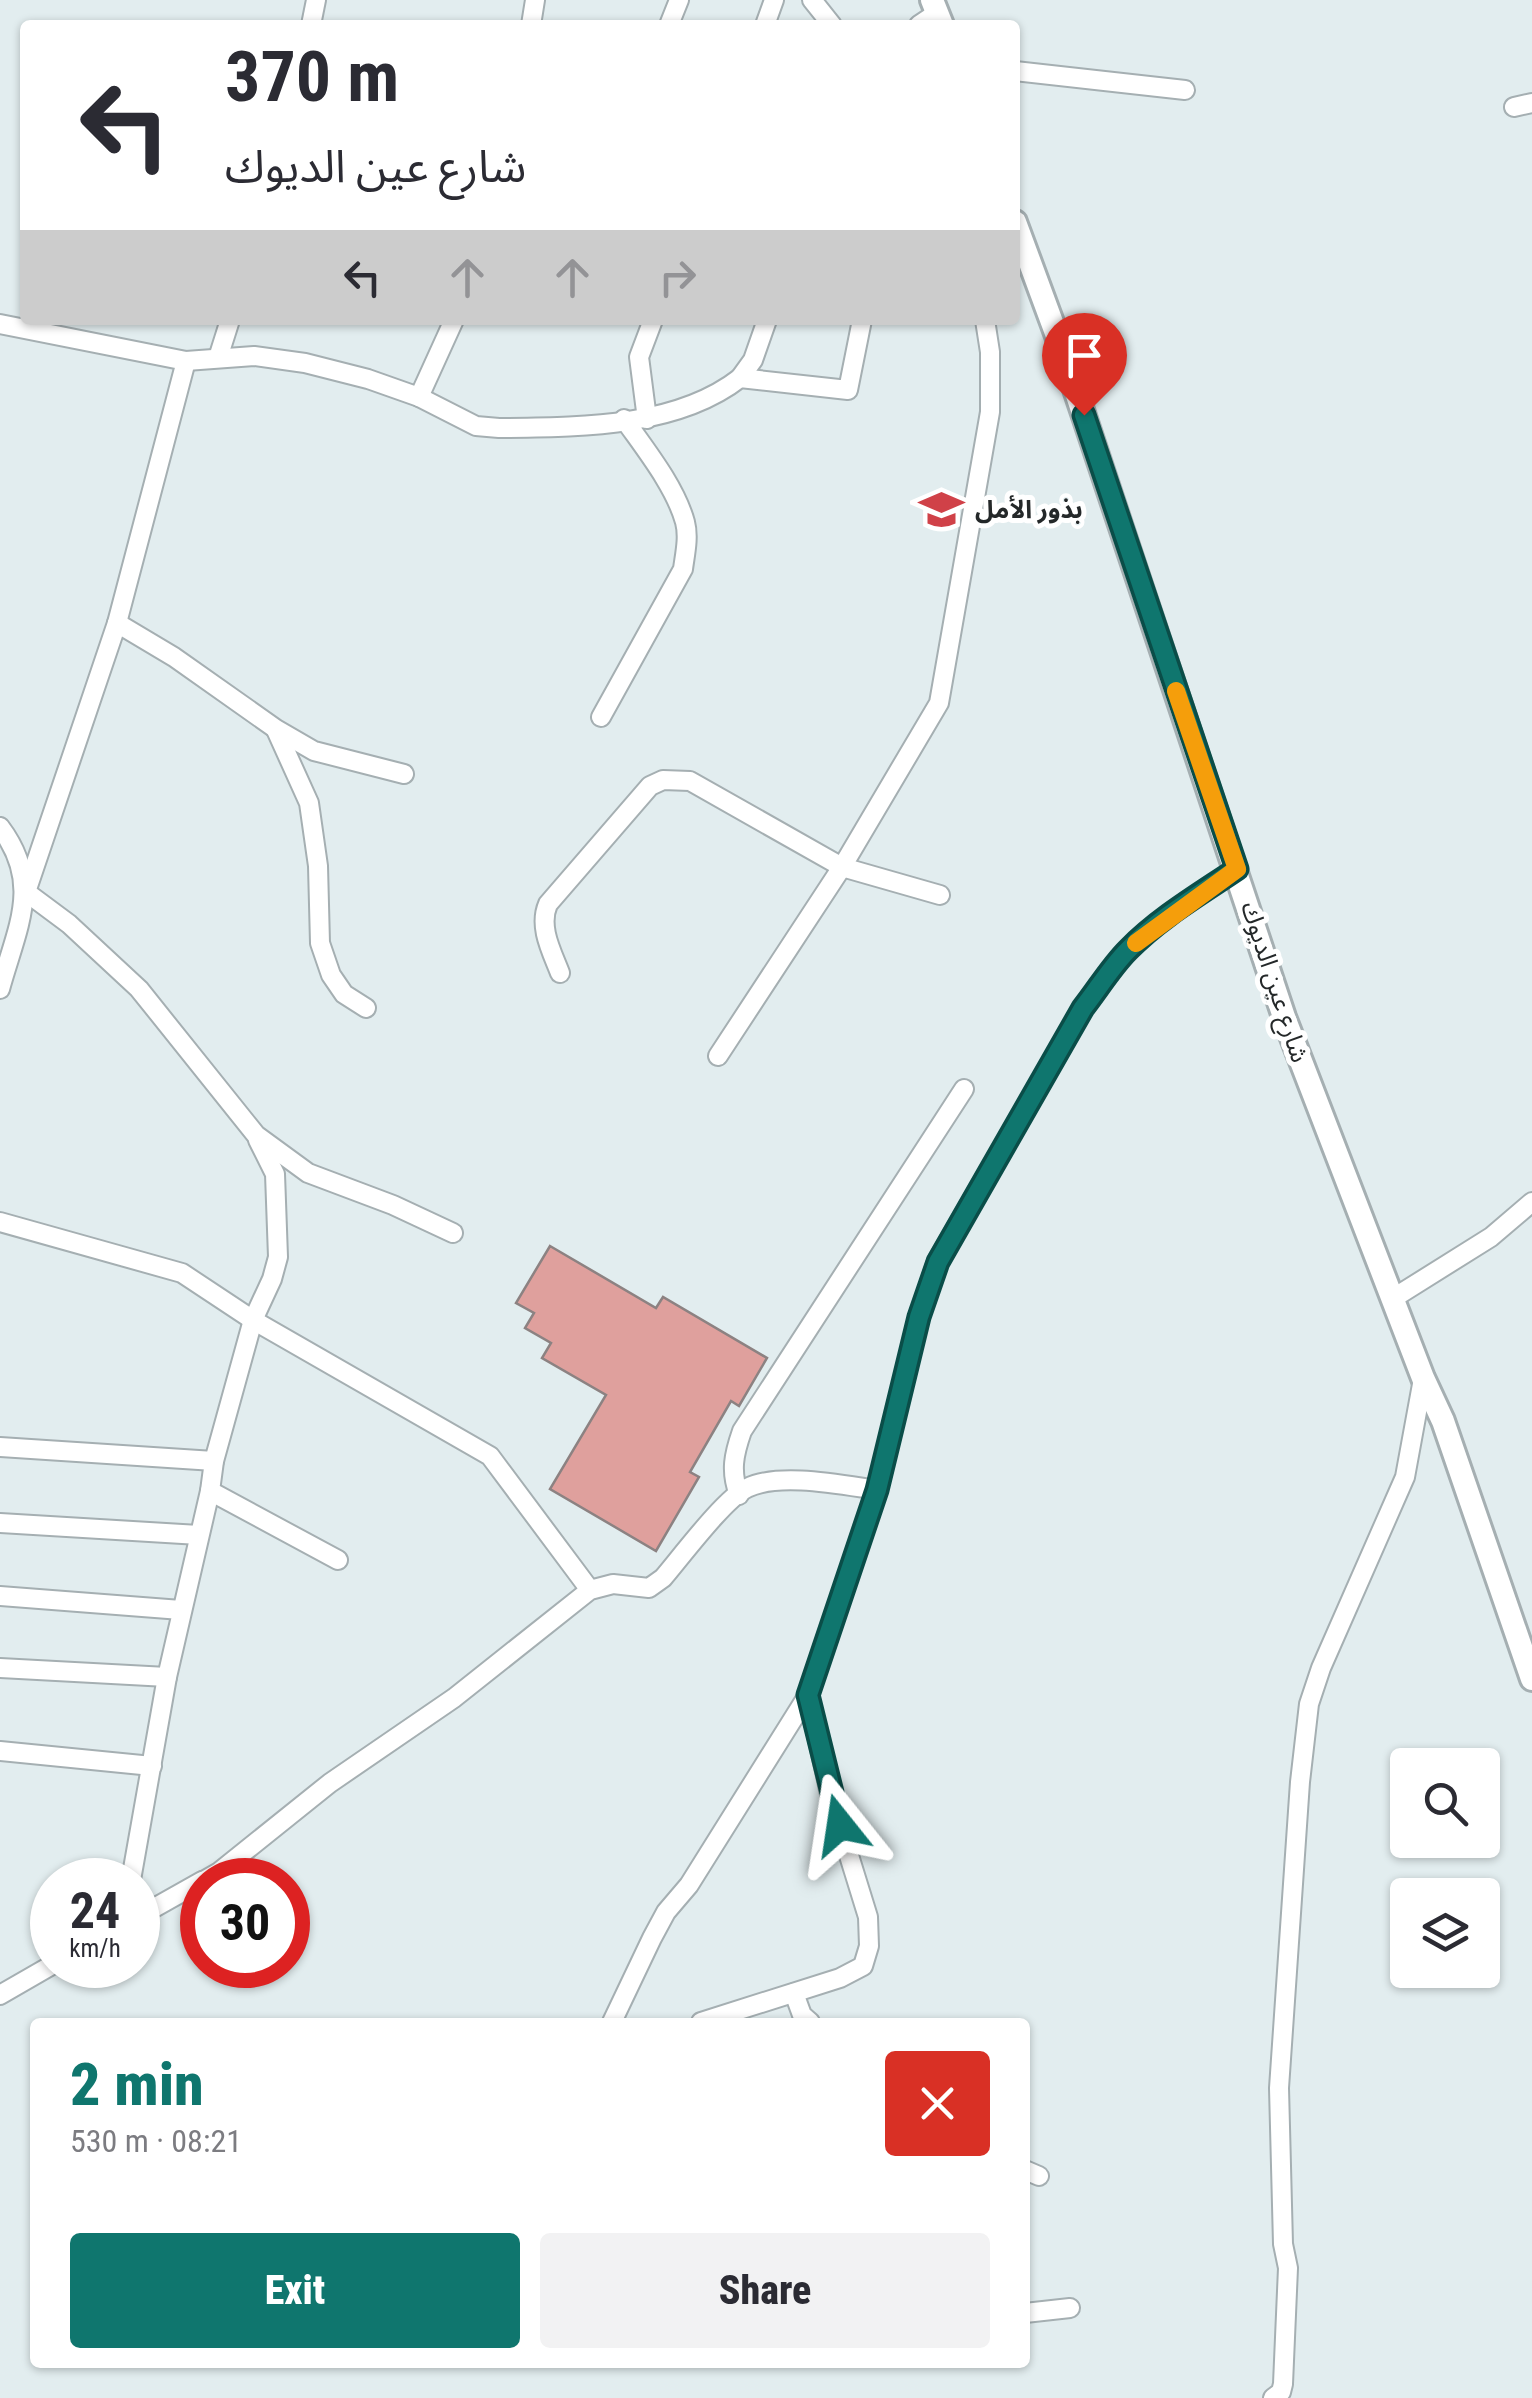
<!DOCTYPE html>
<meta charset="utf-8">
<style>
:root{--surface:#fff;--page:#f2f2f3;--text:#2b2b33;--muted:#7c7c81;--accent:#0f766e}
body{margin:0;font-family:"Roboto Condensed","Noto Sans Arabic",sans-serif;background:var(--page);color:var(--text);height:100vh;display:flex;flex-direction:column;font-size:38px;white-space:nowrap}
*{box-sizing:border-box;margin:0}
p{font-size:32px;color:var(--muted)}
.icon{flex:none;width:55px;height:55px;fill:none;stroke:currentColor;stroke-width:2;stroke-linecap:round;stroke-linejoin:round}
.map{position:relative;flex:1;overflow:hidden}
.details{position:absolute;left:30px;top:2018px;width:1000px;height:350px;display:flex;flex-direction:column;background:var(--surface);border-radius:10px;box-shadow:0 2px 8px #0004}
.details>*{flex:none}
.hud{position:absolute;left:20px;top:20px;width:1000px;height:305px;border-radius:10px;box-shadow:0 2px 8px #0004;background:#fff;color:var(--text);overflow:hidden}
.controls{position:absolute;left:1390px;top:1748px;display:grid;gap:20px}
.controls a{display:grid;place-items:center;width:110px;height:110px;border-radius:10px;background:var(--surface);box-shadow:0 2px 8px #0004;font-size:50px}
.speed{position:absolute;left:30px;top:1858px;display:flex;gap:20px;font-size:50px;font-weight:700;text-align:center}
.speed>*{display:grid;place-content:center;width:130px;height:130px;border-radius:50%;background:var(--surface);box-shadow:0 2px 8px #0004;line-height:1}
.speed small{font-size:25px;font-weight:400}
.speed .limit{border:15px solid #d22;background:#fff;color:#111}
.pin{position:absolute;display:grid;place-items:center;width:85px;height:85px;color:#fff;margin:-102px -42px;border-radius:50% 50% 50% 0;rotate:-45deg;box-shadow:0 0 10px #0007}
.pin .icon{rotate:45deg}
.me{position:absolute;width:110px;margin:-55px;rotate:345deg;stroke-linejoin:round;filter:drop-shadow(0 0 8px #0008)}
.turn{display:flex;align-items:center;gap:35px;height:210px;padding:0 40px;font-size:45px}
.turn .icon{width:130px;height:130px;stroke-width:2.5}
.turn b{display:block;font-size:70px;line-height:85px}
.lanes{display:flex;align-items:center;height:95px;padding:0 40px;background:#0003;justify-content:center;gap:50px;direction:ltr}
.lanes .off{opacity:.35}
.round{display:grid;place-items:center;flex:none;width:105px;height:105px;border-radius:10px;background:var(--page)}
.overview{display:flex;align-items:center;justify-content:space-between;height:170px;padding:0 40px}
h1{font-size:60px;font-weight:800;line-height:75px;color:var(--accent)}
.action{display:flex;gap:20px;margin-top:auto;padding:20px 40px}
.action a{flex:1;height:115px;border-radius:10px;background:var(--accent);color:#fff;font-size:40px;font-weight:800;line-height:115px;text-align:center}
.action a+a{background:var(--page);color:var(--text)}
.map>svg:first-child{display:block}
.building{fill:#dfa09d;stroke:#8c8282;stroke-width:2.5}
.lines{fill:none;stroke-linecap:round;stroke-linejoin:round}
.street-casing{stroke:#a5afb2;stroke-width:22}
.secondary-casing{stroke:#a5afb2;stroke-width:28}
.street{stroke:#fff;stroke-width:18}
.secondary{stroke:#fff;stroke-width:22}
.route-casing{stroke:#0a4d48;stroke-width:25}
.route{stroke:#0f766e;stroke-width:18}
.slow{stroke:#f59e0b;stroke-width:18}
.labels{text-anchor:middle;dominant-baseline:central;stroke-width:10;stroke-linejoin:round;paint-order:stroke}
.poi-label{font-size:25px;font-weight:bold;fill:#242829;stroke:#fff;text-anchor:start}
.street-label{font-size:25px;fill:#242829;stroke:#fff}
</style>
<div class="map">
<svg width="1532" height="2398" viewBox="0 0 1532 2398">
<rect width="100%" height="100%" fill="#e2edef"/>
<polygon class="building" points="550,1246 656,1308 663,1297 767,1358 739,1406 731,1401 690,1472 699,1477 656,1551 550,1489 606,1395 542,1358 551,1343 525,1328 534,1313 516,1303"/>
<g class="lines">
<defs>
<g id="street">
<polyline points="812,0 832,25"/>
<polyline points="311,25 316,0"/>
<polyline points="531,25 535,0"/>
<polyline points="669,25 679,0"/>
<polyline points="765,25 774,0"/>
<polyline points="919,25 937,13"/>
<polyline points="1015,71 1185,90"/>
<polyline points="1514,107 1532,103"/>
<path d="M 0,324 L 186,361 L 254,356 L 305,363 L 368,379 L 419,397 L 476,426 L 499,428 C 578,427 676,428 740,378 L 848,390 L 862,320"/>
<polyline points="218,358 230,320"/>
<polyline points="186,361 117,623 26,892 69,924 139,989 256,1135 308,1173 393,1205 453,1233"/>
<polyline points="740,378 753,360 767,320"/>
<polyline points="419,397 454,320"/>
<polyline points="647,419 639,357 653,320"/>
<polyline points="117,623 174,657 276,729 314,751 404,774"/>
<path d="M 601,717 L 683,569 C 685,554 689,537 685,522 C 675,486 645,449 624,419"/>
<polyline points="276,730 309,803 318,866 320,943 331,975 344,994 366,1008"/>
<path d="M 0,827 C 43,884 17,927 0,989"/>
<path d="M 560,973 C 552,952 538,927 548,904 L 650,786 L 663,780 L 690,781 L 842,867 L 940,895"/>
<polyline points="718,1056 842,867 939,703 990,412 990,352 985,320"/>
<polyline points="258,1140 275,1174 278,1257 272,1279 253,1320 214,1461 210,1491 338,1560"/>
<polyline points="0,1222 182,1273 253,1320 490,1456 590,1590"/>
<polyline points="1392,1299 1491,1237 1532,1202"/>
<polyline points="0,1447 214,1461"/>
<path d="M 739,1495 C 730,1471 734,1454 742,1431 L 964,1089"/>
<polyline points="0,1523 199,1535"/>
<polyline points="0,1596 181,1610"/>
<polyline points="0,1668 167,1677"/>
<polyline points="0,1751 152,1766"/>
<polyline points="131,1880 167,1677 210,1491"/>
<path d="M 205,1880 L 219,1872 L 330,1783 L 454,1698 L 590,1590 L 613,1584 L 649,1588 L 663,1578 C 681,1557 725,1498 747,1488 C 779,1472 842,1485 877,1490 L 919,1317 L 937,1261 L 1083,1008 L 1126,951 L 1166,918 L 1237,869"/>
<polyline points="138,1917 202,1881"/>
<polyline points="794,1993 802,2015 810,2022"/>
<polyline points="0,1995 52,1965"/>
<polyline points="612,2022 652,1938 666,1912 689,1885 808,1695"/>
<polyline points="701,2022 840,1978 863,1966 869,1946 868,1917 830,1794 808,1695 877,1490"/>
<polyline points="1025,2170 1039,2176"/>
<polyline points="1025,2313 1070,2308"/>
<polyline points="1273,2398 1281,2392 1283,2384 1288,2268 1283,2244 1279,2088 1300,1782 1309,1704 1321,1668 1405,1477 1423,1379"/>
</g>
<g id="secondary">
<polyline points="932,0 942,25"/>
<polyline points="1015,222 1060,344 1284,1017 1423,1378 1443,1421 1532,1679"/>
</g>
</defs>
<use href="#street" class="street-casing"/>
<use href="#secondary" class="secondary-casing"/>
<use href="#street" class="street"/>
<use href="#secondary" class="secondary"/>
</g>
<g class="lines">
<defs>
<path id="route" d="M 840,1825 L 808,1695 L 877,1490 L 919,1317 L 938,1262 L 1083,1008 C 1098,989 1111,967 1128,950 C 1159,918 1200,894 1237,869 L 1084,415"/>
</defs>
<use href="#route" class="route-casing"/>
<use href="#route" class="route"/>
<polyline class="slow" points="1136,943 1237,869 1176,691"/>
</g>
<defs>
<symbol id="school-bare" viewBox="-9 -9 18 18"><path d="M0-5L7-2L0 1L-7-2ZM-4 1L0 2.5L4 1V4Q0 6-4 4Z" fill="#d04148" stroke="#fff" stroke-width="2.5" paint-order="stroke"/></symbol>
</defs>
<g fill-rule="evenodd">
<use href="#school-bare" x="910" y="478" width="63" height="63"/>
</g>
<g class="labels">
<g class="poi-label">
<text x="975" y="509">بذور الأمل</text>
</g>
<g class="street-label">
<text transform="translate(1275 982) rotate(72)">شارع عين الديوك</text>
</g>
</g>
</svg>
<div class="controls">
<a><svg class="icon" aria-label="search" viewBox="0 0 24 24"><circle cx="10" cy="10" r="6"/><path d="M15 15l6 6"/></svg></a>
<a><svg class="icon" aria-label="layers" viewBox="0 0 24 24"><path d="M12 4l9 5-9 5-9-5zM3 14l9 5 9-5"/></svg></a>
</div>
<div class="speed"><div>24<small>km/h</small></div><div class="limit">30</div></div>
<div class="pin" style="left:1084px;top:415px;background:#d93025"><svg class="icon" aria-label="arrive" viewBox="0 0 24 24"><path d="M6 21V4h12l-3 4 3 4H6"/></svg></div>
<svg class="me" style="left:840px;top:1825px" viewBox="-20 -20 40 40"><path d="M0-17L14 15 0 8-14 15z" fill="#0f766e" stroke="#fff" stroke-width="4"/></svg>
<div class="hud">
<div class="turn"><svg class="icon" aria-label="left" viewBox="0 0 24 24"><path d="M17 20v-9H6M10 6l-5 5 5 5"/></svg><div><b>370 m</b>شارع عين الديوك</div></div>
<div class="lanes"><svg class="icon" aria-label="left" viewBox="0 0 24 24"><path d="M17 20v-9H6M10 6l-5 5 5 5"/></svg><svg class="icon off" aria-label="ahead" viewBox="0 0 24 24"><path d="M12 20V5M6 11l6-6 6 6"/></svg><svg class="icon off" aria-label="ahead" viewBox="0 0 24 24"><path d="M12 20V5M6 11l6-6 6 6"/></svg><svg class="icon off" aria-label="right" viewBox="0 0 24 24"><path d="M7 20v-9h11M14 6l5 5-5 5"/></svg></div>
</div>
<section class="details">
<div class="overview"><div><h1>2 min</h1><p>530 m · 08:21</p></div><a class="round" style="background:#d93025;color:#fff"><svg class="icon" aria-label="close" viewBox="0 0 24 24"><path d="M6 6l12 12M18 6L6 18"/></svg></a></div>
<div class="action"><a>Exit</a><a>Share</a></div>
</section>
</div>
